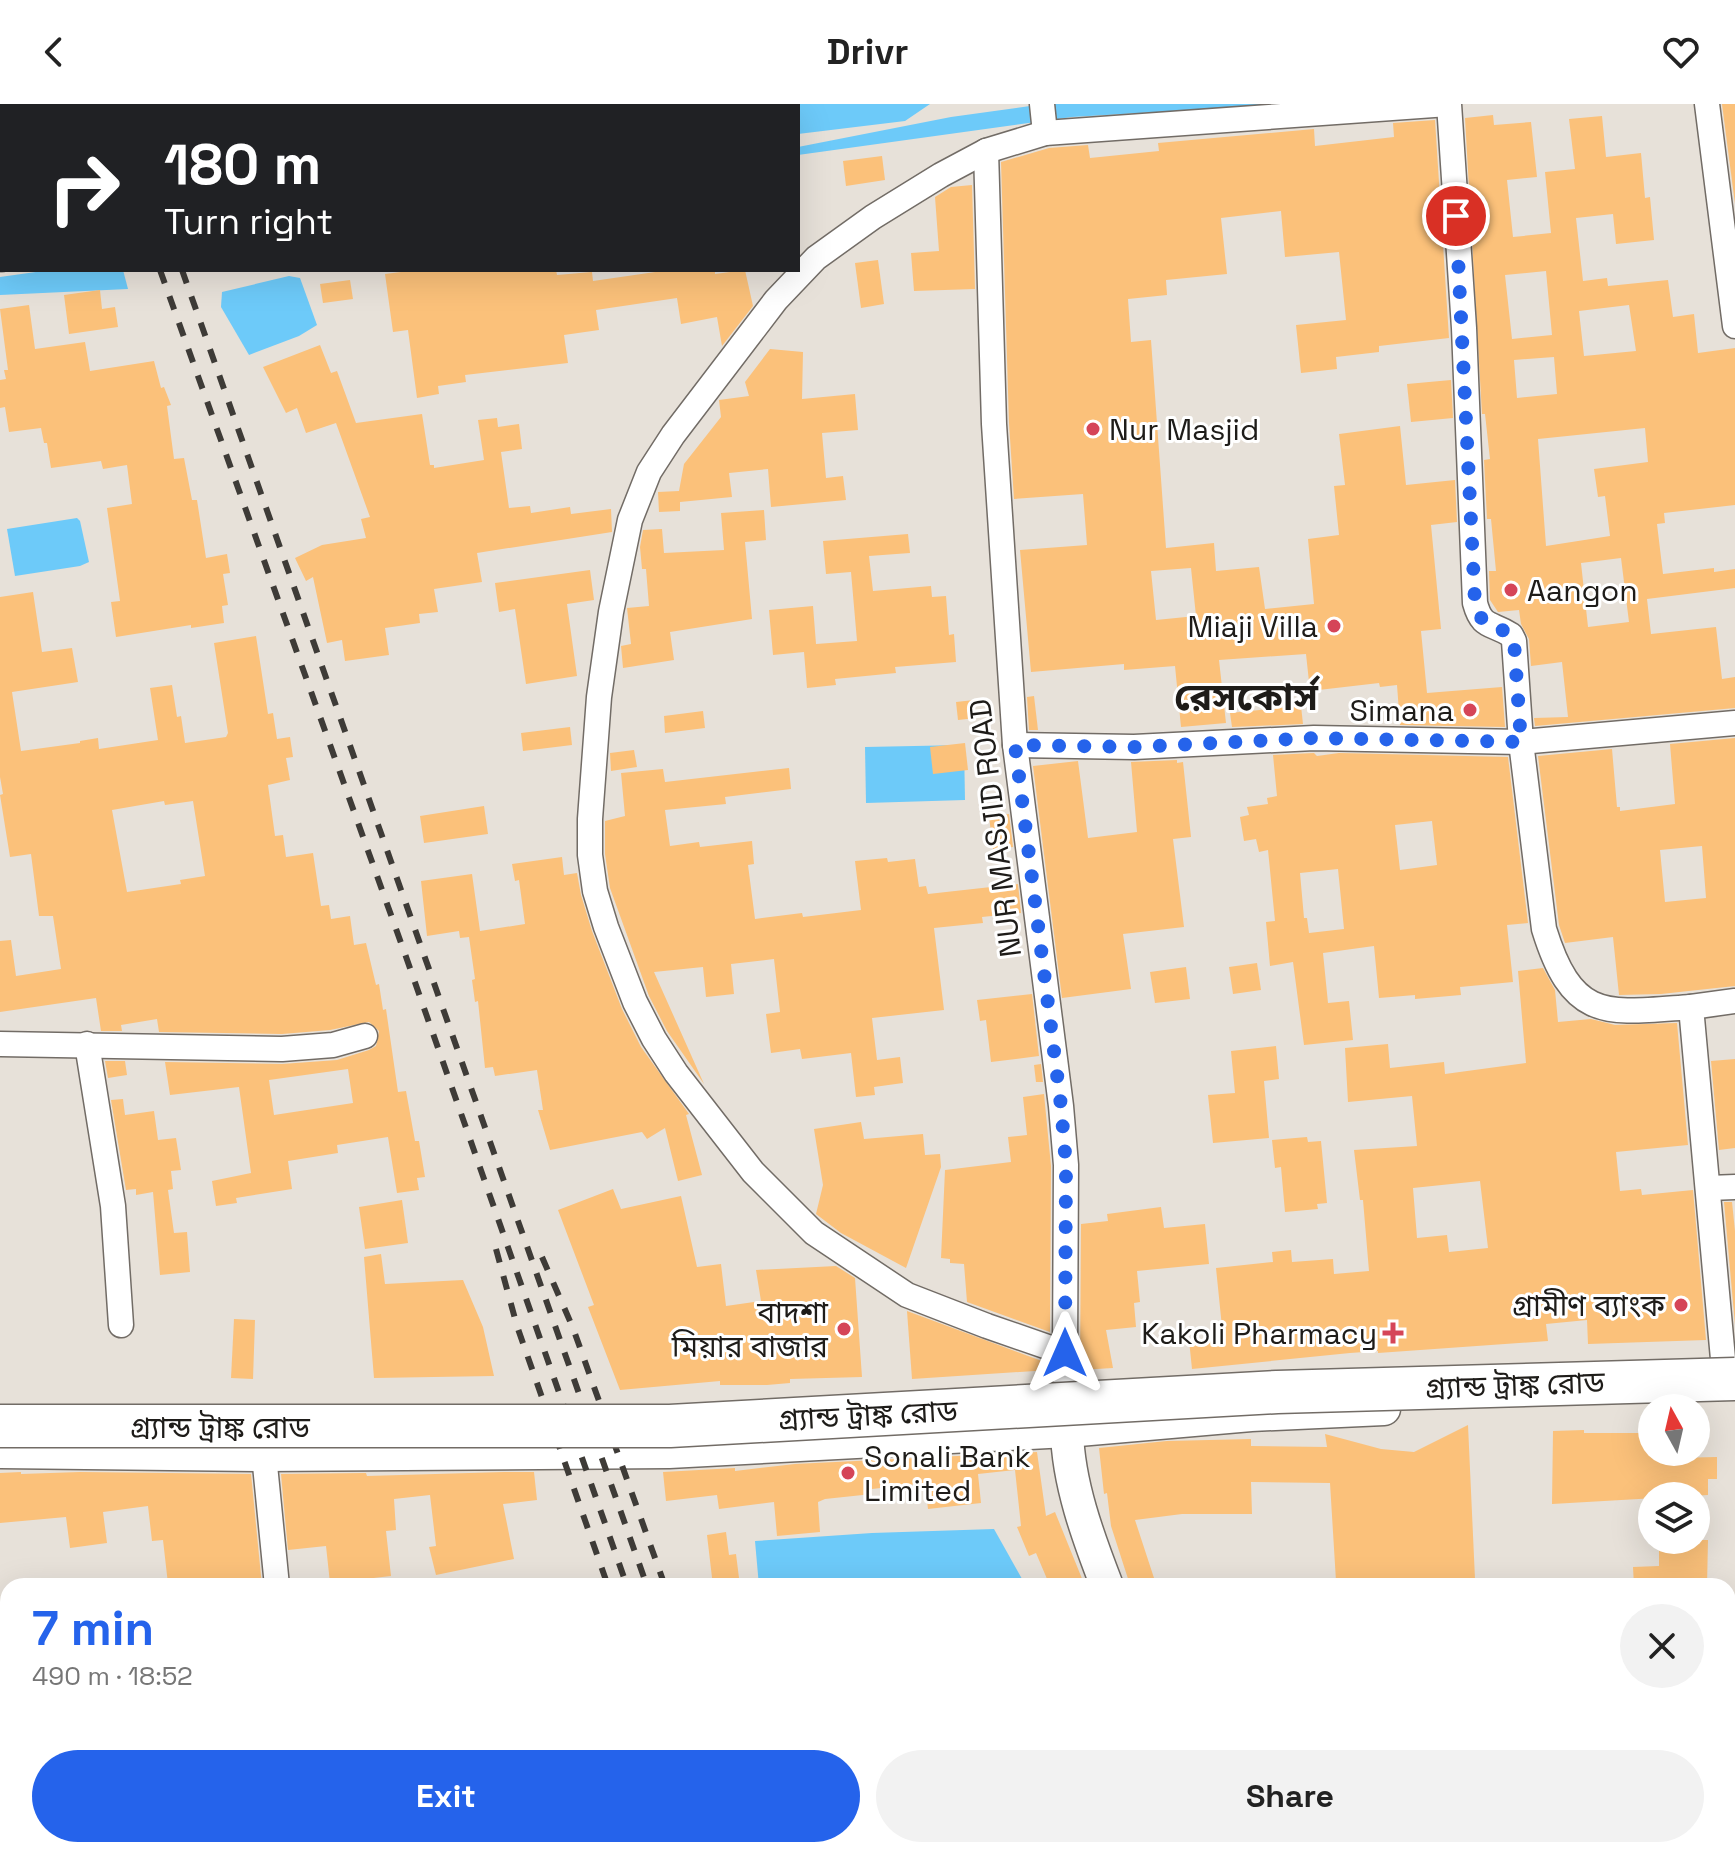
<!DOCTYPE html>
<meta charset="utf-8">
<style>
:root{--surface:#fff;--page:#f2f2f2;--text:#222;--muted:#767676;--accent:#2563eb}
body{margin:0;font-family:"Space Grotesk","Noto Sans Bengali",sans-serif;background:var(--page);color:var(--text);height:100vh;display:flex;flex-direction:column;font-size:30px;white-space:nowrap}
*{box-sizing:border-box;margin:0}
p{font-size:26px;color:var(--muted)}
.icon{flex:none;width:44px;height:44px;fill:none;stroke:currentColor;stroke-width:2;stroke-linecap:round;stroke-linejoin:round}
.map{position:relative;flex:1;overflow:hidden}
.sheet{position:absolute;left:0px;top:1474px;width:1736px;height:280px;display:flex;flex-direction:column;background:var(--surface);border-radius:24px 24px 0 0;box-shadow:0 8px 32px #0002}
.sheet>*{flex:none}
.banner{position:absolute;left:0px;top:0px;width:800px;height:168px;box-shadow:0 8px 32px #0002;background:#202124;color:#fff;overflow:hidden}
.needle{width:52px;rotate:352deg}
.tools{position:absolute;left:1638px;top:1290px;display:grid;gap:16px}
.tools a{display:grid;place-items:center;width:72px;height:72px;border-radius:50%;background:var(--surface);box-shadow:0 8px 32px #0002;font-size:40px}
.pin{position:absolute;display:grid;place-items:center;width:68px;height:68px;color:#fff;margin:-34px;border:4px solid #fff;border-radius:50%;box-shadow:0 2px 8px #0007}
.me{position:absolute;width:88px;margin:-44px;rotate:0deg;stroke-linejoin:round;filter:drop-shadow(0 0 6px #0008)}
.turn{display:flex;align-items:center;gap:28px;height:168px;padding:0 32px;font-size:36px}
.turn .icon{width:104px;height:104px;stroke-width:2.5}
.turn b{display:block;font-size:56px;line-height:68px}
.round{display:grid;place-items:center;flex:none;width:84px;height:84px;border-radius:42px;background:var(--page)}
.overview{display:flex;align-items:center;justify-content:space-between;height:136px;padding:0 32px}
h1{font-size:48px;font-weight:800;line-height:60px;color:var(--accent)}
.action{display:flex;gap:16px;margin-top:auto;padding:16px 32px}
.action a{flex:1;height:92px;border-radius:48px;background:var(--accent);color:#fff;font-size:32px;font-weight:800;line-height:92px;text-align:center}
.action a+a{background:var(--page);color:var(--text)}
header{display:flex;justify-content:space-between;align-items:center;height:104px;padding:0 32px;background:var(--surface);font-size:36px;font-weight:800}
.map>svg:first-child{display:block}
.water{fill:#6dcaf9}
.building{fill:#fbc17a;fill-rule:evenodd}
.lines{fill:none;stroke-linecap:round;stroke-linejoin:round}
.street-casing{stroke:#726c66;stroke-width:27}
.secondary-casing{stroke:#726c66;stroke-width:35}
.street{stroke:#fff;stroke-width:24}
.secondary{stroke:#fff;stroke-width:32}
.rail{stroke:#3e3b37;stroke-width:6;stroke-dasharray:14 14;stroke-linecap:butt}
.highway-bridge-casing{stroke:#726c66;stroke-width:45;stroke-linecap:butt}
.highway-bridge{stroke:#fff;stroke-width:42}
.route{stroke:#2563eb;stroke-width:14;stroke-dasharray:0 25.2}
.poi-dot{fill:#d54558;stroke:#fff;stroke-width:3}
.labels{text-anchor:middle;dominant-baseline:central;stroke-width:6;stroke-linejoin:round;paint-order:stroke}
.poi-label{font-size:30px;fill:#1e1c19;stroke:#fff;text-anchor:end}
.street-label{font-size:30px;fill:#1e1c19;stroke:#fff}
.district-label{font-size:38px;font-weight:bold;fill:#1e1c19;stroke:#fff}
</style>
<header><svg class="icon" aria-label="back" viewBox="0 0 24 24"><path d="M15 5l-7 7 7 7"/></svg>Drivr<svg class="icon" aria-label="heart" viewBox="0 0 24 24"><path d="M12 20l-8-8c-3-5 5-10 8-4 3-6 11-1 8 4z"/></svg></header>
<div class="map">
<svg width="1735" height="1754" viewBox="0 0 1735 1754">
<rect width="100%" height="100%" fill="#e7e1d9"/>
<g class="water">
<polygon points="774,0 930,0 905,17 798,30 798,2"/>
<polygon points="1044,0 1295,0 1072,13 798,51 798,43 951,13"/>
<polygon points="50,166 123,166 128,185 0,191 0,173"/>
<polygon points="289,172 300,174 317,221 299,232 249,251 221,203 222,188"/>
<polygon points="77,414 80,417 89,458 80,462 15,472 7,425"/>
<polygon points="964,641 965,696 866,699 865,643"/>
<polygon points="994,1425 1026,1482 759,1482 755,1437 872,1429"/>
<polygon points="893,1746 1143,1746 1146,1754 893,1754"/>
<polygon points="1520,1746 1637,1746 1637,1754 1522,1754"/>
</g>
<g class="building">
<polygon points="1722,0 1735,0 1735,100"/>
<path d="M 1493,11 L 1494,21 L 1531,18 L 1537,73 L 1507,76 L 1513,133 L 1551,129 L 1545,68 L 1575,65 L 1569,15 L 1602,12 L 1606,53 L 1641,49 L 1645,94 L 1650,93 L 1654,136 L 1616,140 L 1613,110 L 1576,114 L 1583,177 L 1607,174 L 1608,182 L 1668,176 L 1673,213 L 1694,210 L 1698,249 L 1735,244 L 1735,401 L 1664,409 L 1665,419 L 1657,420 L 1663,470 L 1714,464 L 1714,468 L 1735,465 L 1735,484 L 1647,495 L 1651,530 L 1716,523 L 1722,575 L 1735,573 L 1735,604 L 1535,622 L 1534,614 L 1568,613 L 1562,558 L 1531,562 L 1529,535 L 1521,520 L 1519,506 L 1498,508 L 1490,496 L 1489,467 L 1496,467 L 1491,415 L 1487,415 L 1484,356 L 1490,355 L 1485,310 L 1482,310 L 1465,14 ZM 1546,167 L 1552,231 L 1512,235 L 1505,171 ZM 1629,201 L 1636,247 L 1584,252 L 1579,207 ZM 1554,253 L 1557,290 L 1517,294 L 1514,256 ZM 1645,324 L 1648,358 L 1594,365 L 1598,393 L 1605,392 L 1610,432 L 1546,442 L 1538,335 ZM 1621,454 L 1629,518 L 1588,523 L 1581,459 Z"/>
<path d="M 1435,16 L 1449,234 L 1379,242 L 1379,248 L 1336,253 L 1337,265 L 1301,269 L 1296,221 L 1346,216 L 1339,148 L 1285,153 L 1281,107 L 1221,114 L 1227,170 L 1166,176 L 1167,191 L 1128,195 L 1131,238 L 1151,236 L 1166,444 L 1214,439 L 1216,467 L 1259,463 L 1265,505 L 1314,500 L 1308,435 L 1339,431 L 1334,382 L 1345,381 L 1339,330 L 1400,322 L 1406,381 L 1455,376 L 1457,418 L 1431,421 L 1441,525 L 1421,527 L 1427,589 L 1502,583 L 1505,623 L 1400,621 L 1397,581 L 1380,583 L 1379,579 L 1310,587 L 1306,550 L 1219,556 L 1226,619 L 1181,623 L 1175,562 L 1124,566 L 1124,560 L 1031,568 L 1020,446 L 1087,441 L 1083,390 L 1014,395 L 1009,319 L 1001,58 L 1049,44 L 1088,41 L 1090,54 L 1159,47 L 1158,39 L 1314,25 L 1315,42 L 1394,33 L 1393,19 ZM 1191,464 L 1196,512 L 1156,516 L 1151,467 Z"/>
<polygon points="882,52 885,76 846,82 843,57"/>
<polygon points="972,81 975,185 914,187 911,149 939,147 935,93 951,83"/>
<polygon points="878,156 884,200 861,204 855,159"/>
<polygon points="417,166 556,166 557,171 592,168 593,177 669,166 715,166 715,170 745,166 753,202 722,242 717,213 681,220 677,194 596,206 599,226 564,231 568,259 465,271 466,278 438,282 439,290 417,294 408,226 393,228 385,170"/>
<polygon points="350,176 353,195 323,199 320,180"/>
<polygon points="100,186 102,205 115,203 118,223 69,230 64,191"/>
<polygon points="29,201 35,245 85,238 90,267 154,257 161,284 164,283 171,301 167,302 174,355 184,354 192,396 197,396 206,454 227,450 230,469 223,470 228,501 222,502 224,519 191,524 191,521 116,533 111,498 120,497 107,404 132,400 127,361 103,365 101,357 51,364 47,339 44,339 41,324 9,328 5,303 0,304 0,276 6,275 4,266 8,266 0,205"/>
<polygon points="320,241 331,269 337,267 356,319 422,310 430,361 434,361 434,364 484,356 478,316 497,314 498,323 519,320 522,345 501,348 509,404 530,402 531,409 570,403 571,410 611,405 612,428 477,449 482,478 434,485 438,508 419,510 420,519 385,524 389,551 345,557 342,536 327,539 313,473 306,477 295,454 322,441 366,434 361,415 370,413 336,319 306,329 297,304 286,309 263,263"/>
<polygon points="770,245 803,248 802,295 855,290 858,326 822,329 826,374 843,372 846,396 771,403 768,365 729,369 732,393 680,398 680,407 659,408 658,388 679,387 684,360 721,313 719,296 749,292 745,278"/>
<polygon points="1451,276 1453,314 1411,318 1407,280"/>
<polygon points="764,406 766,436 745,438 752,515 670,528 674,556 623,564 621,542 631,540 627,504 649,502 646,465 642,465 640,443 643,426 662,425 664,449 724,446 721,409"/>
<polygon points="908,430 910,449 869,452 873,487 931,482 932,493 946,492 949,531 954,530 956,558 895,563 896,569 835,575 836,581 807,584 804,548 773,551 769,506 813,502 816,540 857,537 851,468 826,470 823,437"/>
<polygon points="590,466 594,496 567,500 577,572 526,580 515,505 499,508 495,479"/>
<path d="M 33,488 L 42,548 L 72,544 L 78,578 L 12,588 L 21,647 L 80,639 L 80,637 L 98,634 L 99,645 L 158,636 L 150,584 L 172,581 L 177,613 L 181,612 L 185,639 L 226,633 L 228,629 L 214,539 L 256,532 L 268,610 L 273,609 L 277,635 L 290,633 L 293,653 L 286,654 L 290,676 L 268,681 L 275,732 L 283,731 L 286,753 L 313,749 L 321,802 L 329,801 L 331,815 L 350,812 L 354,841 L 366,839 L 376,881 L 379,880 L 383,906 L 386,905 L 398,988 L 406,987 L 415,1037 L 419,1037 L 425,1073 L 417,1074 L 419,1086 L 397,1089 L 388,1033 L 337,1041 L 338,1049 L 288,1057 L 292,1085 L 236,1094 L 237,1099 L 216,1102 L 212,1077 L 251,1069 L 239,983 L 170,991 L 165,958 L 282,960 L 337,956 L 369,946 L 376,942 L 379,927 L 369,918 L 330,926 L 282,930 L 159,928 L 157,915 L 121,921 L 122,927 L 101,927 L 96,894 L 0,908 L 0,837 L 11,836 L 16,872 L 61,865 L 53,812 L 39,812 L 31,750 L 10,753 L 0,691 L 3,690 L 0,673 L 0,493 ZM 164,697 L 165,701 L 193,697 L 205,772 L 180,776 L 181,780 L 127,788 L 112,706 ZM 348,965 L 353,999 L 274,1011 L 269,976 Z"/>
<polygon points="1034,592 1038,626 1029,626 1027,593"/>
<polygon points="974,596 976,614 958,616 956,598"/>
<polygon points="1301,602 1303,620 1232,623 1230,609"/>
<polygon points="703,607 705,624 665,629 664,612"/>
<polygon points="570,623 572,641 523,647 521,629"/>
<path d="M 1735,634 L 1735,882 L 1661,890 L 1619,891 L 1613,833 L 1565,839 L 1559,821 L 1538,652 L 1612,645 L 1617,703 L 1620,703 L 1620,707 L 1675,700 L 1670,640 ZM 1702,742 L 1706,794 L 1665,798 L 1660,746 Z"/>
<polygon points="965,639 968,666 933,670 930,643"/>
<polygon points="634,646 637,663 611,667 610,649"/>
<path d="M 1314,649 L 1317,652 L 1339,649 L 1508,653 L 1528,819 L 1507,821 L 1513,878 L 1460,883 L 1461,891 L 1415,895 L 1415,891 L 1379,894 L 1374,842 L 1323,849 L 1328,899 L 1349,897 L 1353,936 L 1304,941 L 1293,858 L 1270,862 L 1266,818 L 1275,817 L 1268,746 L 1259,748 L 1256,735 L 1244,737 L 1240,713 L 1249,711 L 1247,703 L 1268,700 L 1267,694 L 1277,692 L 1273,651 ZM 1432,717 L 1437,761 L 1400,766 L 1395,721 ZM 1338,765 L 1344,825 L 1309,829 L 1307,814 L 1304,814 L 1300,769 Z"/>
<polygon points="1177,656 1177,659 1183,658 1191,733 1173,735 1184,823 1123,830 1131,885 1062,894 1033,662 1078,657 1088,734 1137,728 1131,658"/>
<polygon points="789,664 791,685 725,693 726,700 665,706 670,742 699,738 700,743 752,737 754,760 748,761 755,815 802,809 803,813 861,806 855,757 887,754 888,758 915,755 919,783 926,782 928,790 1018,780 1021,809 982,813 983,819 934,824 944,906 872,914 877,956 900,953 903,979 874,983 875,991 856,993 851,949 802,955 800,945 771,949 766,910 780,908 774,855 731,860 734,890 706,893 703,863 654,868 704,980 667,927 649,892 610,784 605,750 605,717 625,712 621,669 663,665 665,678"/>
<polygon points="484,702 488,730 424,739 420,712"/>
<polygon points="1009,710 1013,743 993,745 989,712"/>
<polygon points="562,753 564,771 577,769 581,791 592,827 622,905 641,943 689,1010 686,1011 702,1071 678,1077 665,1024 647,1035 642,1028 550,1046 538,1006 543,1006 537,966 495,972 493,963 485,964 478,897 475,898 472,876 475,875 469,833 460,834 459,827 427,832 421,777 472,770 480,827 525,820 519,776 515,777 512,760"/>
<polygon points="1257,859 1261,886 1233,890 1229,863"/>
<polygon points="1186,863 1190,895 1155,899 1150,868"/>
<path d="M 1543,864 L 1555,886 L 1558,918 L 1591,915 L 1615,921 L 1677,919 L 1688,1041 L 1616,1048 L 1620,1087 L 1641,1085 L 1642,1091 L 1693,1086 L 1706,1236 L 1588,1240 L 1587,1216 L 1546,1220 L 1548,1237 L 1378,1249 L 1378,1247 L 1350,1249 L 1192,1265 L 1189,1236 L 1223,1233 L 1216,1164 L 1273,1158 L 1272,1148 L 1291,1146 L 1292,1158 L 1333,1155 L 1334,1170 L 1369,1167 L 1363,1096 L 1360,1096 L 1354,1046 L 1417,1042 L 1412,992 L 1348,998 L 1345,944 L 1388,940 L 1390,964 L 1444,958 L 1445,970 L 1526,959 L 1518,867 ZM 1480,1077 L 1488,1144 L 1449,1148 L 1447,1131 L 1417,1134 L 1413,1084 Z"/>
<polygon points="1032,890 1039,952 991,958 986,916 980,917 977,896"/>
<polygon points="1276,942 1279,975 1264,977 1269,1034 1213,1039 1208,991 1235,989 1231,947"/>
<polygon points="1735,955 1735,1044 1719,1046 1711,957"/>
<polygon points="105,957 125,957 127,971 108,974"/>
<polygon points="1041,960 1043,978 1036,978 1034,961"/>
<polygon points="1044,990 1051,1062 1050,1228 967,1198 964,1160 950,1159 950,1155 941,1154 945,1066 1011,1058 1008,1033 1027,1031 1023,993"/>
<polygon points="123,995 125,1011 154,1007 158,1036 176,1034 181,1066 171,1067 173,1085 168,1086 174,1129 187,1128 190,1168 160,1171 153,1088 136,1091 136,1085 126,1086 111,996"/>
<polygon points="861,1018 864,1035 923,1030 925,1051 940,1050 941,1063 906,1164 841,1129 816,1110 823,1081 814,1025"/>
<polygon points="1307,1033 1308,1038 1321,1037 1327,1099 1317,1100 1318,1105 1285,1108 1281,1063 1275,1064 1272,1036"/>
<polygon points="613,1085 621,1105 681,1092 697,1163 721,1160 726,1202 761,1197 756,1166 836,1162 855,1174 862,1273 790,1275 790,1279 767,1281 720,1281 720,1277 620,1286 588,1203 594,1201 558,1106"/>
<polygon points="402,1096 408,1139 365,1145 359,1103"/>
<polygon points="1724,1098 1732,1098 1735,1127 1735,1221"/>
<polygon points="1161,1103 1164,1124 1205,1120 1209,1160 1137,1167 1140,1198 1134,1199 1136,1223 1106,1226 1113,1264 1080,1266 1081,1120 1108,1117 1107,1110"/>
<polygon points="381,1150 385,1180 463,1176 483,1223 494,1272 374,1274 364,1153"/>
<polygon points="907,1207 1050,1260 1050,1266 912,1275"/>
<polygon points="234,1215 255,1216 253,1275 231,1274"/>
<polygon points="1468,1321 1475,1475 1336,1477 1330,1379 1251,1378 1252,1410 1182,1410 1135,1416 1154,1474 1130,1481 1111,1422 1107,1389 1104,1390 1099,1344 1167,1337 1251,1335 1251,1342 1327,1343 1325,1330 1381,1345 1414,1348"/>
<polygon points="1584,1326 1584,1329 1652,1329 1652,1348 1673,1348 1674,1354 1717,1353 1717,1375 1708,1375 1708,1391 1552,1400 1553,1327"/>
<polygon points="1037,1348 1046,1412 1055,1408 1085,1482 1050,1482 1036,1449 1029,1452 1017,1423 1021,1422 1015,1366 978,1370 981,1399 928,1405 925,1379 872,1385 872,1390 825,1395 818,1398 820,1428 777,1432 774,1398 719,1405 717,1391 666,1397 663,1368 735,1364 735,1367 795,1360"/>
<polygon points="21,1368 21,1370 80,1368 251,1370 262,1482 217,1482 216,1475 168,1480 163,1436 152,1437 148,1402 103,1408 107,1439 70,1444 66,1413 0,1419 0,1369"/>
<polygon points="504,1368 534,1368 537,1396 503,1400 514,1455 436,1471 429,1443 436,1442 430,1391 394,1395 396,1426 386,1427 391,1472 330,1479 326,1442 288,1446 281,1370 366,1369 367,1372"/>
<polygon points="726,1428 729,1451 736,1450 740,1482 713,1482 707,1431"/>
<polygon points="1659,1436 1708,1436 1707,1482 1634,1482 1633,1463 1659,1462"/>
</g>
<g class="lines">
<defs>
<g id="street">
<polyline points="1042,0 1045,29"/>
<path d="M 1449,0 L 1464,224 L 1475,499 C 1482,525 1491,518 1511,531 L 1514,537 L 1521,638 L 1544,825 C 1573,919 1607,909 1691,903"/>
<polyline points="1707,0 1735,222"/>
<polyline points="986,47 994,320 1015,641 1061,1002 1066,1061 1065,1249"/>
<polyline points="0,155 2,155"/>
<polyline points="1015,641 1134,643 1314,634 1521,638 1735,619"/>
<polyline points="0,940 282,945 333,941 365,932"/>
<polyline points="87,940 113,1102 121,1221"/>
<polyline points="1709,1084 1735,1083"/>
<polyline points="1723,1255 1691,903 1735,897"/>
<polyline points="1066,1310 1065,1249 987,1222 907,1191 814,1129 753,1068 676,969 654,935 635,898 606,823 595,787 590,751 590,715 599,593 611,508 630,416 649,368 673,331 776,196 816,154 873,113 941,71 986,47 1045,29 1448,0"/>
<polyline points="264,1351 277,1482"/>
<polyline points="306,1746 307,1754"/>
</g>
<g id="secondary">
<path d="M 1067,1327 C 1068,1379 1088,1433 1107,1482"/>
<polyline points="0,1348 264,1351 669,1348 1067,1327 1251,1311 1384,1305"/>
<polyline points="1209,1746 1213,1754"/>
</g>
</defs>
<use href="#street" class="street-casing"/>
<use href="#secondary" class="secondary-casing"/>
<use href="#street" class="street"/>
<use href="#secondary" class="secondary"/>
<g class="rail">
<polyline points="102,0 102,2"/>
<polyline points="123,0 124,2"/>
<polyline points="160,166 405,850 627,1482"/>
<polyline points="182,166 647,1482"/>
<polyline points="496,1145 517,1222 608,1482"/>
<polyline points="542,1153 573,1224 665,1482"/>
<polyline points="671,1746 673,1754"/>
<polyline points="702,1746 705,1754"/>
<polyline points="720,1746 723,1754"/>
<polyline points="741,1746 744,1754"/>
<polyline points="760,1746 763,1754"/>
</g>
<defs>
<polyline id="highway-bridge" points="0,1322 670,1322 1277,1288 1735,1275"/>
</defs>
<use href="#highway-bridge" class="highway-bridge-casing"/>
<use href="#highway-bridge" class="highway-bridge"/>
</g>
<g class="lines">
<path class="route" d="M 1065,1249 L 1066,1061 L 1061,1002 L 1015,641 L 1134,643 L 1314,634 L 1521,638 L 1514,537 L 1511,531 C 1491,518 1482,525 1475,499 L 1456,112"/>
</g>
<g class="poi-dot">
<circle cx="1093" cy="325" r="8"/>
<circle cx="1511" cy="486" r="8"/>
<circle cx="1334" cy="522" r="8"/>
<circle cx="1470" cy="606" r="8"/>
<circle cx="1681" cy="1201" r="8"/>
<circle cx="844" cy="1225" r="8"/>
<path d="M1389 1217h8v8h8v8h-8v8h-8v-8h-8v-8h8z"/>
<circle cx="848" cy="1369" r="8"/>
</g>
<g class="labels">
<g class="poi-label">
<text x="1109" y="325" text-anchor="start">Nur Masjid</text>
<text x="1527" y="486" text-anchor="start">Aangon</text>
<text x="1318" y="522">Miaji Villa</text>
<text x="1454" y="606">Simana</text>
<text x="1665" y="1201">গ্রামীণ ব্যাংক</text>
<text x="828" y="1208">বাদশা<tspan x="828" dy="34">মিয়ার বাজার</tspan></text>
<text x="1377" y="1229">Kakoli Pharmacy</text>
<text x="864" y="1352" text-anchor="start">Sonali Bank<tspan x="864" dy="34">Limited</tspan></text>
</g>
<g class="street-label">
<text transform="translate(995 724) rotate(-97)">NUR MASJID ROAD</text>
<text transform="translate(1515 1281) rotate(-2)">গ্র্যান্ড ট্রাঙ্ক রোড</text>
<text transform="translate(868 1311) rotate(-3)">গ্র্যান্ড ট্রাঙ্ক রোড</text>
<text x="220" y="1323">গ্র্যান্ড ট্রাঙ্ক রোড</text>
</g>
<g class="district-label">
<text x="1246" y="593">রেসকোর্স</text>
</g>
</g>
</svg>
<div class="tools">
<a><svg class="needle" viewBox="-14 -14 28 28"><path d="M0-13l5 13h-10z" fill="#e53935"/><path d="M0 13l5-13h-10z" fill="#767676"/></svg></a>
<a><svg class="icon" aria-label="layers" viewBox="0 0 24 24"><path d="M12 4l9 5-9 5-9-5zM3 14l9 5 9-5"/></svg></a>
</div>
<div class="pin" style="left:1456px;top:112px;background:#d93025"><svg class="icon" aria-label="arrive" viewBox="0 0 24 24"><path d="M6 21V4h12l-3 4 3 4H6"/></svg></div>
<svg class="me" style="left:1065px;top:1249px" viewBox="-20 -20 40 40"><path d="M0-17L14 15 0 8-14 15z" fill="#2563eb" stroke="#fff" stroke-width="4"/></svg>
<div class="banner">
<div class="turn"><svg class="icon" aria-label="right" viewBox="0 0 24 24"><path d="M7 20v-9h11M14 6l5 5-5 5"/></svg><div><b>180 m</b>Turn right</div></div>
</div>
<section class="sheet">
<div class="overview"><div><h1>7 min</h1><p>490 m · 18:52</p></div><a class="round"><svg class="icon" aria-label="close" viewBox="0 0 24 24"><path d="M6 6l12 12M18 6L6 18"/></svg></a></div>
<div class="action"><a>Exit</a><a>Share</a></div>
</section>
</div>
